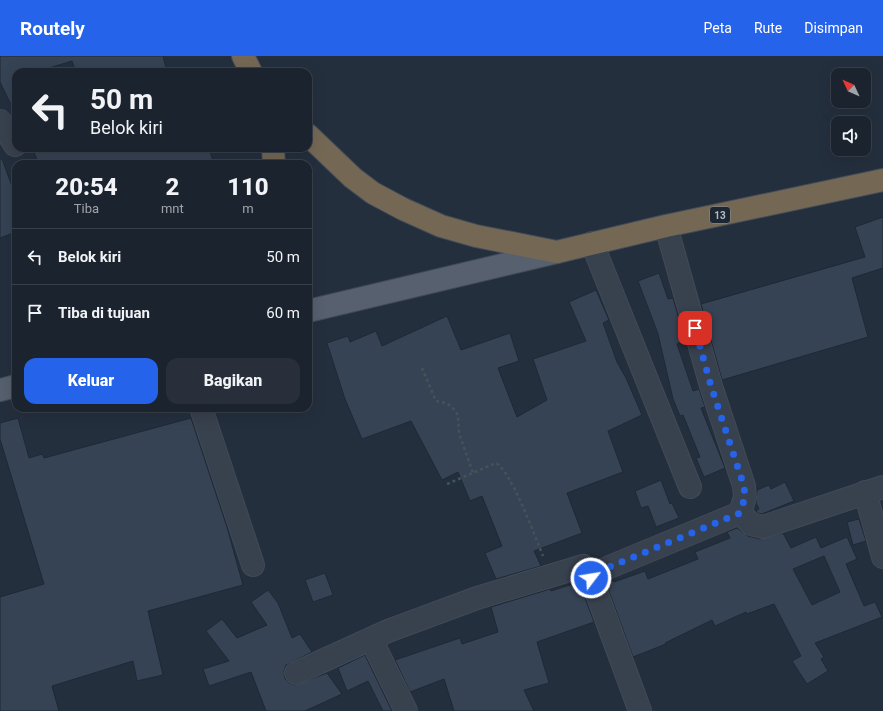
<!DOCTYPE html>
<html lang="id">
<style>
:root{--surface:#1b232e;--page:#282f3a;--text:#f1f3f6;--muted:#a0a4aa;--line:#39404a;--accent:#2563eb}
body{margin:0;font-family:Roboto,sans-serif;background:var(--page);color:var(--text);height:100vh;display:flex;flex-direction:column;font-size:15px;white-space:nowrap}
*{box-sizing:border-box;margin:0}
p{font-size:13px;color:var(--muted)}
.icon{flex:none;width:22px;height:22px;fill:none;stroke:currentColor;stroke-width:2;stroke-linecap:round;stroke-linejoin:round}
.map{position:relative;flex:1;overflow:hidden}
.details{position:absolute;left:12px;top:104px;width:300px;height:252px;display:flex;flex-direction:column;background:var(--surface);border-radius:12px;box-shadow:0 4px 16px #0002,0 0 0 1px var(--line)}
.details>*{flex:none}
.guide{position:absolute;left:12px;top:12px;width:300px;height:84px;border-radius:12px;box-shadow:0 4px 16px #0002,0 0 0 1px var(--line);background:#1b232e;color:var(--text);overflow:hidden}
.needle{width:26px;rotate:314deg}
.buttons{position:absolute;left:831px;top:12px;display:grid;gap:8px}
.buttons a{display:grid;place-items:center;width:40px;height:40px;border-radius:8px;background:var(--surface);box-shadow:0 4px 16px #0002,0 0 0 1px var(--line);font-size:20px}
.pin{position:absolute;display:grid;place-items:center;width:34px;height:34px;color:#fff;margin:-17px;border-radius:8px;box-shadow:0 2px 6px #0006}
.me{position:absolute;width:44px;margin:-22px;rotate:59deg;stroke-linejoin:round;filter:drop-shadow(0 0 3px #0008)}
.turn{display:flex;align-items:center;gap:14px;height:84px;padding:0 12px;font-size:18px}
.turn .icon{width:52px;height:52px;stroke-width:2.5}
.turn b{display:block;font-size:28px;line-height:34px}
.eta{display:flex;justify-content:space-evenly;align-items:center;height:68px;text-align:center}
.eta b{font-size:24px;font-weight:800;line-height:28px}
.primary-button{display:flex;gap:8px;margin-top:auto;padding:8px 12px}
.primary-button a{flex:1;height:46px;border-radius:12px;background:var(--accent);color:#fff;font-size:16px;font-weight:800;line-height:46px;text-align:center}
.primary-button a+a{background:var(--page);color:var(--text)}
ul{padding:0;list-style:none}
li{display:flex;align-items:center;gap:12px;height:56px;padding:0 12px;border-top:1px solid var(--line)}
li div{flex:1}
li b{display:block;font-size:15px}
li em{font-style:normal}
header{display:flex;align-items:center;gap:24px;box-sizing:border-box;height:56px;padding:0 20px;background:var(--accent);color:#fff}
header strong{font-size:19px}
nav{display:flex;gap:22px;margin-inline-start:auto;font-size:14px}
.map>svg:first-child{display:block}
.building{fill:#364354;stroke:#1f2835;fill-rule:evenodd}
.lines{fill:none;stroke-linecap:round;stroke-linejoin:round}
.minor-casing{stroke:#414a57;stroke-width:24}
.major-casing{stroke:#414a57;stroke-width:24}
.highway-casing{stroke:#434c59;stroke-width:24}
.path{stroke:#3f5557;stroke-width:2.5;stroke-dasharray:3 3;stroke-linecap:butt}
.minor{stroke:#38414e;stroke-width:22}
.major{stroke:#56606e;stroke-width:22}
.highway{stroke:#746855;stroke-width:22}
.route{stroke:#2563eb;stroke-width:7;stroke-dasharray:0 12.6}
.labels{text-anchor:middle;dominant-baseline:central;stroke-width:4;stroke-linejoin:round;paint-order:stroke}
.shield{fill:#1d2633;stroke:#878f9c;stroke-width:1}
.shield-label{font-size:10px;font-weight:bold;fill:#b4bcc9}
</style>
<header>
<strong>Routely</strong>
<nav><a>Peta</a><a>Rute</a><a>Disimpan</a></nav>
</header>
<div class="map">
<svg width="883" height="655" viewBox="0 0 883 655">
<rect width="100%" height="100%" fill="#242f3e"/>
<g class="building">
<polygon points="0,0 163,0 167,16 76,16 72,5 36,16 16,16 16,59 0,26"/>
<polygon points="32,92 209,92 214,108 39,108"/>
<polygon points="0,103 2,103 16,141 16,176 0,182"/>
<polygon points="883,161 883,212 852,222 868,281 722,324 701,248 865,201 855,171"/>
<polygon points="659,217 668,243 673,242 685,285 677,288 693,335 699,333 705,351 701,352 725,412 704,421 696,402 700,401 683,359 680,360 673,343 658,278 638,225"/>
<polygon points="596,234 609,264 603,267 617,306 626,322 642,359 608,375 623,416 567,437 582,477 534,495 541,510 496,523 485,497 502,490 482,440 470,445 458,416 442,424 411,365 362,383 345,343 327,287 348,280 350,286 376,275 382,290 447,260 461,294 510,277 519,305 498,312 517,361 547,344 533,303 586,285 569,246"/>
<polygon points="18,362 29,402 42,398 44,402 191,362 227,471 243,529 148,555 163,619 137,625 133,605 52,630 59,655 0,655 0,541 44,528 0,383 0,367"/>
<polygon points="661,424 670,448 672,447 679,462 656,471 648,450 641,452 635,435"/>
<polygon points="785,426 794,445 762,458 757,457 756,455 759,453 756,447 757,434 769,429 771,433"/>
<polygon points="859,463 866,485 853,489 847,466"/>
<path d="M 737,472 L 748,480 L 760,483 L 783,477 L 791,492 L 816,481 L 821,492 L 847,481 L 857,503 L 846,508 L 864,550 L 875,546 L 882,561 L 815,587 L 824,601 L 821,603 L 828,615 L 807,628 L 792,605 L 801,600 L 774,548 L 747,558 L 746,556 L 715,570 L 712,564 L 665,587 L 666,588 L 633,601 L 606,527 L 613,524 L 614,526 L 645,515 L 648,523 L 698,503 L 695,496 L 730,482 L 727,476 ZM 824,500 L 840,536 L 812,549 L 793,513 Z"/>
<polygon points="325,517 333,539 313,546 305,524"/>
<polygon points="579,526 594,566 537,586 549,627 524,634 534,655 454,655 444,623 410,636 395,604 460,582 462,588 498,576 491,551 550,533 551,535"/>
<polygon points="268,534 278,547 292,582 300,578 312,596 286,609 284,615 285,623 289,627 295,629 327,617 342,638 305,655 266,655 251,616 209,630 203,613 229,605 206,575 222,563 237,582 267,569 251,546"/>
<polygon points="365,599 392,655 383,655 368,625 347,635 338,612"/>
</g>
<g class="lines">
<defs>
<g id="minor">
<polyline points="0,65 15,89"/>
<polyline points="592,187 690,431"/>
<polyline points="201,352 253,509"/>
<polyline points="865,436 883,501"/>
<polyline points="740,457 751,468 763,471 883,431"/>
<polyline points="371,583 406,655"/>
<polyline points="296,617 388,575 477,542 583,510 590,519"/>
<polyline points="640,655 590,519 740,457 745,441 744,430 711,330 666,170"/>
</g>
<g id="major">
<polyline points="308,255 557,196"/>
<polyline points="0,334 16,330"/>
</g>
<g id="highway">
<polyline points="243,0 251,16"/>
<polyline points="308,79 353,122 373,137 403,153 441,170 476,180 557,196 666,170 883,124"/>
<polyline points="273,92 274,108"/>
</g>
</defs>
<use href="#minor" class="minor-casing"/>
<use href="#major" class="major-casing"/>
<use href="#highway" class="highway-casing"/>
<g class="path">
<polyline points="422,312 436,345 446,347 452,351 458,359 459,377 473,417"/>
<path d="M 447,428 L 496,407 C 512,416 535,481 543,500"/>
</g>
<use href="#minor" class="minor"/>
<use href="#major" class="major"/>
<use href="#highway" class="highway"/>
</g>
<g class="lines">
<polyline class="route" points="591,522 590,519 740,457 745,441 744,430 711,330 695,272"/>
</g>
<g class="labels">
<rect class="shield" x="710" y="151" width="20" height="16" rx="3"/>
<g class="shield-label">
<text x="720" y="159">13</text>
</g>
</g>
</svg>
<div class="buttons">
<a><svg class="needle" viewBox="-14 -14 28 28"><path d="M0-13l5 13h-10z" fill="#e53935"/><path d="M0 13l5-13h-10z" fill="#a0a4aa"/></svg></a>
<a><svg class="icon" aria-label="sound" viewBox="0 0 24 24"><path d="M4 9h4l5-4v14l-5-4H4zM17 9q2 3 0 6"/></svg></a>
</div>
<div class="pin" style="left:695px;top:272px;background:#d93025"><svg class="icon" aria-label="arrive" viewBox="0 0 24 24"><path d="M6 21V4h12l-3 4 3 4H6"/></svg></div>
<svg class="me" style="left:591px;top:522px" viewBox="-20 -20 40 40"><circle r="17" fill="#2563eb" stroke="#fff" stroke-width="3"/><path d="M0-11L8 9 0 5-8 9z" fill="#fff"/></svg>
<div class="guide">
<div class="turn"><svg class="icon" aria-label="left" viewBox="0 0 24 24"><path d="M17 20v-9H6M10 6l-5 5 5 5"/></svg><div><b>50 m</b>Belok kiri</div></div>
</div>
<section class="details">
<div class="eta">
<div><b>20:54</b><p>Tiba</p></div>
<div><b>2</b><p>mnt</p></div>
<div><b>110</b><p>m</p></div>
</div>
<ul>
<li><svg class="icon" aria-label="left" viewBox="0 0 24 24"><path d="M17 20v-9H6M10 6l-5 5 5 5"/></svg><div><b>Belok kiri</b></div><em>50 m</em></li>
<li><svg class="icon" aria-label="arrive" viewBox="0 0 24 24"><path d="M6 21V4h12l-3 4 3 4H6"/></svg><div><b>Tiba di tujuan</b></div><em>60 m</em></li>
</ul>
<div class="primary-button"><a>Keluar</a><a>Bagikan</a></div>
</section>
</div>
